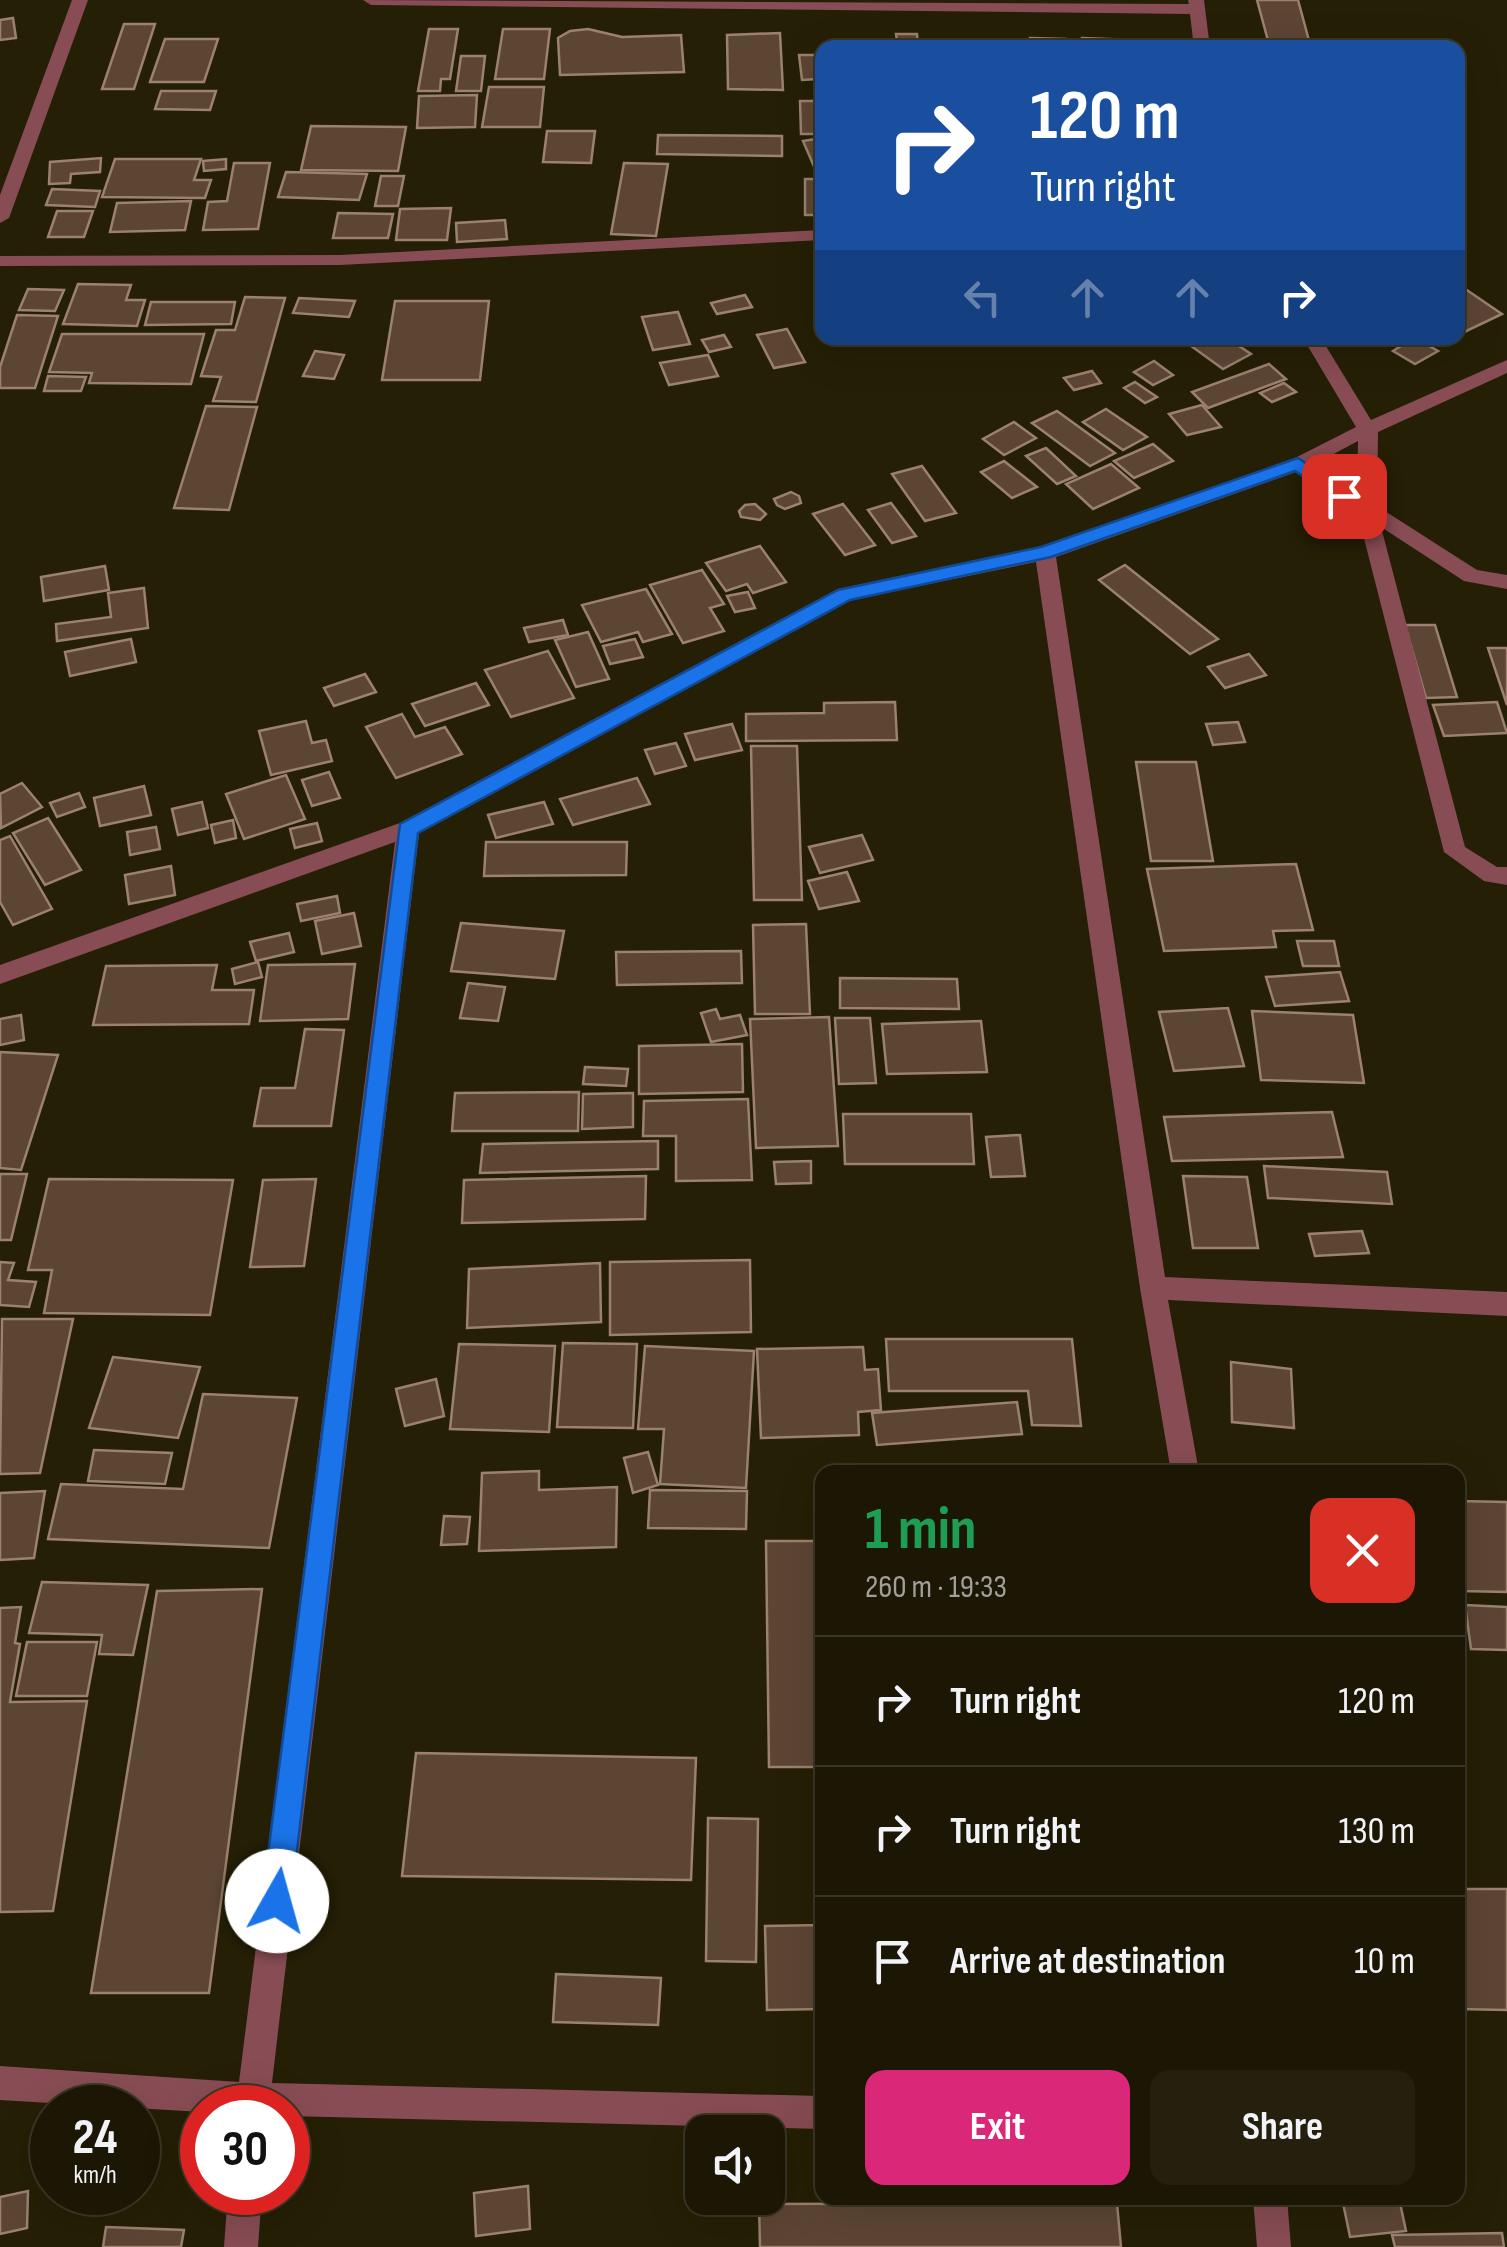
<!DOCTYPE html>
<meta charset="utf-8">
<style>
:root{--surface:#1c1704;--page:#25200e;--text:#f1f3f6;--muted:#a09f9a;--line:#3a3626;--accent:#db2777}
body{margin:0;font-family:"Sofia Sans Condensed",sans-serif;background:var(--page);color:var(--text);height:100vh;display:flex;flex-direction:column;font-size:38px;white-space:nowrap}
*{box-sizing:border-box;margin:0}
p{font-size:32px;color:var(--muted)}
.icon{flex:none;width:55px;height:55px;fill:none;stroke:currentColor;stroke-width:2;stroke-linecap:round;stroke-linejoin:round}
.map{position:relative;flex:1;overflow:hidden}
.panel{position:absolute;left:815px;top:1465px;width:650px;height:740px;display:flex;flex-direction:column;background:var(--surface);border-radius:20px;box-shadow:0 10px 40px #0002,0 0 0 2px var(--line)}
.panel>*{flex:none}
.hud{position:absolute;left:815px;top:40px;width:650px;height:305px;border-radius:20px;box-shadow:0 10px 40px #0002,0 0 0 2px var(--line);background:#1a4fa0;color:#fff;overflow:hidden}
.tools{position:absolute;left:685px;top:2115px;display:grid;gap:20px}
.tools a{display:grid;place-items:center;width:100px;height:100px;border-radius:20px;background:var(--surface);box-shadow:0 10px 40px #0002,0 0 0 2px var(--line);font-size:50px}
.speed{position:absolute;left:30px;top:2085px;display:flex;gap:20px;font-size:50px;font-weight:700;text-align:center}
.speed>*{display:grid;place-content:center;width:130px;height:130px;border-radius:50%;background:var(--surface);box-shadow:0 10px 40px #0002,0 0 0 2px var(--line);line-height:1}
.speed small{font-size:25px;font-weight:400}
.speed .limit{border:15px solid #d22;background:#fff;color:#111}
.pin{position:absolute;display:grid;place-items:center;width:85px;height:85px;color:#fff;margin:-42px;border-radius:20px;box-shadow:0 5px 15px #0006}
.me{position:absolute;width:110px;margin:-55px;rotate:7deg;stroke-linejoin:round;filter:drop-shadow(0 0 8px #0008)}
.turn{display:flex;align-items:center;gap:35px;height:210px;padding:0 50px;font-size:45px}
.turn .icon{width:130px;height:130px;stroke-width:2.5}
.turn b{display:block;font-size:70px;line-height:85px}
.lanes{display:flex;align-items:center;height:95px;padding:0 50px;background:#0003;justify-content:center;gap:50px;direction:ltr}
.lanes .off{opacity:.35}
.round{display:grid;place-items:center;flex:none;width:105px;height:105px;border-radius:20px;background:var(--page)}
.headline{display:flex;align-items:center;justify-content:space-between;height:170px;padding:0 50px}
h1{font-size:60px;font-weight:700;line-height:75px;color:#1e9e55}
.button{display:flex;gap:20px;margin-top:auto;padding:20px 50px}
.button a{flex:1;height:115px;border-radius:20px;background:var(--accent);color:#fff;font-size:40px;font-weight:700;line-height:115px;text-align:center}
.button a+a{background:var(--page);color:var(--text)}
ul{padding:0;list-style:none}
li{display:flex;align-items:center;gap:30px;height:130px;padding:0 50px;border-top:2px solid var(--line)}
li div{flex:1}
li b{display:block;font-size:38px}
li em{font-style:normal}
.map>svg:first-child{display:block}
.building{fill:#5d4534;stroke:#9b816e;stroke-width:2.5}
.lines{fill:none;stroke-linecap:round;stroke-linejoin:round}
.minor{fill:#884c54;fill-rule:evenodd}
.route{fill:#1a73e8;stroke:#114b97;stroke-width:2.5}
</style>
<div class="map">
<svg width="1507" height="2247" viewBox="0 0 1507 2247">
<rect width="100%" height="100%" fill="#251f05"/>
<g class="building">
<polygon points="1257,0 1298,0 1311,48 1270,48"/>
<polygon points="13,18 16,38 0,40 0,20"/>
<polygon points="124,24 155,24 134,89 102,89"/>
<polygon points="429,29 458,29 450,79 441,79 440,91 418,91"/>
<polygon points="503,29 550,29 544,79 495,79"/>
<polygon points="588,29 622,37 681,35 684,72 560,75 558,38 570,31"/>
<polygon points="780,33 783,90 728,89 727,35"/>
<polygon points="896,34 917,34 918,48 878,48 878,41 897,41"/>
<polygon points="1030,38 1066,39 1067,48 1031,48"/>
<polygon points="1082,38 1134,40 1134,48 1082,48"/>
<polygon points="165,39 218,39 204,82 150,82"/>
<polygon points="799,55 815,55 818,79 802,80"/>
<polygon points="461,56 485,56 481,91 456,91"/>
<polygon points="489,87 544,87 540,127 482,127"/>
<polygon points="161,91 216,91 210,110 155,109"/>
<polygon points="477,95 475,127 417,128 419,96"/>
<polygon points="800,101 822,101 822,134 801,134"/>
<polygon points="311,126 406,127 398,171 301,170"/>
<polygon points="547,131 595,131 591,163 543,162"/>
<polygon points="658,135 782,136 782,156 657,154"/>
<polygon points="822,138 822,170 816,171 803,141"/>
<polygon points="101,158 100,172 71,174 70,183 49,184 50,162"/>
<polygon points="115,159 201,159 194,180 211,180 205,198 102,197"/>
<polygon points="226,159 226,169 204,171 203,161"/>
<polygon points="234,163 270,163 258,229 203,230 208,202 227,201"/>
<polygon points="624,163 668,164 656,236 611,234"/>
<polygon points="286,172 367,174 359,200 278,197"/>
<polygon points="381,176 404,176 398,206 375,206"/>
<rect x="805" y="179" width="17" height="36"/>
<polygon points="52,189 100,191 95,207 46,205"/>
<polygon points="191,201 185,230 110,232 117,203"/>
<polygon points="451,208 447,240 396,240 400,209"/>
<polygon points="57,211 93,211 84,237 48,237"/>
<polygon points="338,213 393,214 388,238 333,238"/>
<polygon points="505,220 507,239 457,242 456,223"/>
<polygon points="78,284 131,285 126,300 145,300 137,326 63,324"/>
<polygon points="1458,284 1502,314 1458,335"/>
<polygon points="28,289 64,290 55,311 19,310"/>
<polygon points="745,295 752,307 717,314 711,303"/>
<polygon points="245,297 285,298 256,402 213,401 221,377 201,376 216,330 235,330"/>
<polygon points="299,298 355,301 349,317 293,313"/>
<polygon points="395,301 489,301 480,380 382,380"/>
<polygon points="151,302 235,302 231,324 145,325"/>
<polygon points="678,312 690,344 653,350 642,317"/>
<polygon points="17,315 58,316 35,388 0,388 0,367"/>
<polygon points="787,329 805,362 774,368 757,335"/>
<polygon points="62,334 204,334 191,384 89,383 92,373 49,372"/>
<polygon points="724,335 731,347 709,352 702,340"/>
<polygon points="1198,338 1227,338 1251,354 1223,369 1187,343"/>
<polygon points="1414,338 1415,338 1438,351 1415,364 1393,351"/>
<polygon points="315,351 344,355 334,379 303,376"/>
<polygon points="708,355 718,376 669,385 660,363"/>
<polygon points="1154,361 1173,375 1153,385 1134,372"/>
<polygon points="1269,364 1286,379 1208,408 1192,392"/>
<polygon points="1092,371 1101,383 1074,390 1064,378"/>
<polygon points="48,376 86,377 81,391 44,391"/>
<polygon points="1135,382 1157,397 1145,403 1124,388"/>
<polygon points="1284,383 1296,392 1272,402 1260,393"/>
<polygon points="1202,405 1221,427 1187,435 1169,414"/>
<polygon points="206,406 257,407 229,510 174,508"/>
<polygon points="1106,409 1147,437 1123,450 1083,422"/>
<polygon points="1057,411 1115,453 1090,466 1032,423"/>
<polygon points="1014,422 1036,438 1004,455 983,439"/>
<polygon points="1153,444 1173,461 1134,478 1114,461"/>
<polygon points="1046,448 1076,476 1057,484 1026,456"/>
<polygon points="1004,461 1037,487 1012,498 981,472"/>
<polygon points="1111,464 1139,488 1093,509 1066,484"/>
<polygon points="922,466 956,513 925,521 892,474"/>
<polygon points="791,492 799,496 801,503 785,509 777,505 774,499"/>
<polygon points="891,503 916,536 892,543 868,510"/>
<polygon points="755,504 766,514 760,520 741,517 739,511 745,505"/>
<polygon points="843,504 875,545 845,555 813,514"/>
<polygon points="760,546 786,582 753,593 747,584 726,591 706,563"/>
<polygon points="1125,565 1218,639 1190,654 1099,580"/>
<polygon points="105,566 109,590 44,601 41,577"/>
<polygon points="702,570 724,604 710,608 724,631 683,643 650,585"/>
<polygon points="144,588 148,628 57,641 56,624 111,617 108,593"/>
<polygon points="646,589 672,634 643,642 638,632 601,642 582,605"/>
<polygon points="748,592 755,608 735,612 727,596"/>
<polygon points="563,620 568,635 529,642 524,628"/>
<polygon points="1405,625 1435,625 1457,697 1426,698"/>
<polygon points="588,632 609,679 576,687 555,640"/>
<polygon points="131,639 136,662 70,676 65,652"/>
<polygon points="635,639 643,657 610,664 603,646"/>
<polygon points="1488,648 1507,648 1507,705"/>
<polygon points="548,651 574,698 511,717 485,670"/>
<polygon points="1249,654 1266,675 1225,688 1208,667"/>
<polygon points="365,674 376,692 334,706 324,688"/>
<polygon points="476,683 489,705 425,726 412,704"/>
<polygon points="895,702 897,740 746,741 746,714 824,713 824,703"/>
<polygon points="1497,702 1507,733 1444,736 1433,705"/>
<polygon points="402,714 415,737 445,727 462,754 396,778 366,727"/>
<polygon points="306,721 312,743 326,740 332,761 271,775 259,731"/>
<polygon points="1238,722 1245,742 1213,745 1206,724"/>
<polygon points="732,724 742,750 695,760 685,734"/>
<polygon points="676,743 686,766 655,774 645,750"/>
<polygon points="751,746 797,746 802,900 754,900"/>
<polygon points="1136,762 1196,762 1213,861 1151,861"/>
<polygon points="329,772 340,798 312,806 302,780"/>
<polygon points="286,775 305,819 244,839 226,794"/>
<polygon points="637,778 650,804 573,825 560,799"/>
<polygon points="22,783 42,807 1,828 0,794"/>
<polygon points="144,786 151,815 100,826 94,798"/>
<polygon points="79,793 85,807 57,817 50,803"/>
<polygon points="202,802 208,828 178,835 172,809"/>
<polygon points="544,802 553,824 496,838 488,815"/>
<polygon points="48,818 81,870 45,885 13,833"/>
<polygon points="233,820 236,838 215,843 211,825"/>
<polygon points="317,823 322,841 295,848 290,829"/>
<polygon points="156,827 160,849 130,855 127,832"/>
<polygon points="862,835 873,860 820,873 809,847"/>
<polygon points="10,836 52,909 13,925 0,902 0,840"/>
<polygon points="486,842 627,842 626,875 484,876"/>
<polygon points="1296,864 1313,930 1273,931 1276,947 1164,951 1147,869"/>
<polygon points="171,866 175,895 129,904 125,875"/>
<polygon points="847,872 859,901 819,909 808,881"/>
<polygon points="337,896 340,913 301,921 297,904"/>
<polygon points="354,913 361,946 322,954 315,921"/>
<polygon points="461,923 564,931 555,979 451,971"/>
<polygon points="806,924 810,1014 755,1014 753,925"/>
<polygon points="289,933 294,952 256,961 250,942"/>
<polygon points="1297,941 1334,941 1339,966 1303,966"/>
<polygon points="741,951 742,983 617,985 616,952"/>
<polygon points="258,962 262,977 235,984 232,969"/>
<polygon points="355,964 348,1019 260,1021 268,965"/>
<polygon points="217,965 212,990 254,990 249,1024 93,1025 106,966"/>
<polygon points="1340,972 1349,1001 1275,1006 1266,977"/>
<polygon points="840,978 957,979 959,1009 840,1008"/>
<polygon points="468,983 505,987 498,1021 460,1018"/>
<polygon points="1228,1008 1244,1066 1174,1071 1159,1012"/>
<polygon points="716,1009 720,1019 740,1015 747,1035 711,1042 701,1013"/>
<polygon points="1252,1011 1353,1015 1364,1083 1261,1080"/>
<polygon points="21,1015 24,1040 0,1045 0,1019"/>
<polygon points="829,1017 838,1146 756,1148 750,1019"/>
<polygon points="835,1018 870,1018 876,1083 839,1084"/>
<polygon points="981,1021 987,1072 887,1074 882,1024"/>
<polygon points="305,1029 344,1030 331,1126 254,1126 261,1088 295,1088"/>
<polygon points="742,1044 743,1092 639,1094 639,1046"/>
<polygon points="0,1052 58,1055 21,1170 0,1168"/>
<polygon points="585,1067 628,1069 626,1086 583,1084"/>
<polygon points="579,1092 578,1131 452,1131 455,1093"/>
<polygon points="633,1093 633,1127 582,1129 583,1094"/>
<polygon points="748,1099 752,1180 676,1181 676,1136 643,1136 644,1101"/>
<polygon points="1332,1112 1343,1157 1172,1161 1164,1117"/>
<polygon points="843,1114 971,1114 974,1164 845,1164"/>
<polygon points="1020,1135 1025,1176 991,1177 986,1137"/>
<polygon points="658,1141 658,1169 480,1173 483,1144"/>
<polygon points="811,1161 811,1183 776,1184 774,1162"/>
<polygon points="1264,1166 1387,1172 1392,1204 1268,1198"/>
<polygon points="0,1174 27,1174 11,1240 0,1240"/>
<polygon points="646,1176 645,1219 462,1223 464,1180"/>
<polygon points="1183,1176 1247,1177 1258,1248 1193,1248"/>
<polygon points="49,1179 233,1180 210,1315 44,1313 52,1270 28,1270"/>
<polygon points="316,1179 304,1266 250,1267 263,1180"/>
<polygon points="1362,1231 1369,1253 1315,1256 1309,1234"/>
<polygon points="750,1260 751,1332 610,1335 610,1262"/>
<polygon points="0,1262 14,1263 8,1280 36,1282 29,1307 0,1305"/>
<polygon points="600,1263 601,1322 467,1328 469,1269"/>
<polygon points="2,1319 73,1319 40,1473 0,1474"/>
<polygon points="886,1339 1072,1339 1081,1426 1032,1425 1028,1391 889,1391"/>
<polygon points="563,1343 637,1344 633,1428 557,1427"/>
<polygon points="459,1344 555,1346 549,1432 450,1429"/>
<polygon points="645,1346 754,1351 746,1488 660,1484 664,1429 638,1429"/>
<polygon points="863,1347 865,1370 878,1369 881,1410 858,1412 859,1435 761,1438 757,1349"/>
<polygon points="113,1357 200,1367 178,1438 89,1428"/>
<polygon points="1231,1362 1291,1369 1294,1428 1232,1422"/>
<polygon points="436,1379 444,1416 405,1426 396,1389"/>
<polygon points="203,1394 297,1398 269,1548 48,1539 61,1484 183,1489"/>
<polygon points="1017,1402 1022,1434 877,1445 872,1413"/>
<polygon points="94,1450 172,1453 165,1484 88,1481"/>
<polygon points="648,1452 658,1485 633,1493 624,1458"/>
<polygon points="539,1471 539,1490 617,1487 616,1547 479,1551 482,1473"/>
<polygon points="650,1490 747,1491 746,1529 648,1528"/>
<polygon points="45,1491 34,1558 0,1560 0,1493"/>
<polygon points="1458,1501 1507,1502 1507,1592 1462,1591 1458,1564"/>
<polygon points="444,1516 470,1517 467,1544 441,1545"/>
<polygon points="766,1541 822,1541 822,1767 769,1767"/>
<polygon points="42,1582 148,1585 133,1655 99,1654 102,1635 29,1633"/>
<polygon points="262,1589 209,1993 91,1993 157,1591"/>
<polygon points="1465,1605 1507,1607 1507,1650 1471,1649"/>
<polygon points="21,1607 15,1643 20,1644 10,1702 87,1701 53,1911 0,1912 0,1608"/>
<polygon points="27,1642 97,1642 87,1696 16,1696"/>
<polygon points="416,1753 696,1758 691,1880 402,1876"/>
<polygon points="708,1818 758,1819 756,1962 706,1961"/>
<polygon points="1458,1889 1507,1889 1507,2010 1458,2009"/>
<polygon points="822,1925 822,2009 767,2010 765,1926"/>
<polygon points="556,1974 661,1978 658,2025 553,2022"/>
<polygon points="528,2186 530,2229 476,2236 474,2193"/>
<polygon points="28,2191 27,2228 0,2234 0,2197"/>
<polygon points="1342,2198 1399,2198 1406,2231 1350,2237"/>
<polygon points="1117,2203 1121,2247 760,2247 759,2204"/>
<polygon points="106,2227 184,2230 181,2247 103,2247"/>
<polygon points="1502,2233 1504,2247 1395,2247 1392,2235"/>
</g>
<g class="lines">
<g class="minor">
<polygon points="72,0 88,0 9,218 0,223 0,195"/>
<polygon points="363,0 1189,4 1188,0 1204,0 1210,48 1194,48 1190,14 371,5"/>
<polygon points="822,230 822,240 340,265 0,266 0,256 340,255"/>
<path d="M 1303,338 L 1321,338 L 1371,420 L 1507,360 L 1507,373 L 1378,432 L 1377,506 L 1477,570 L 1507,575 L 1507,589 L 1464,581 L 1381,527 L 1465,847 L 1497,867 L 1507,867 L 1507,885 L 1484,881 L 1444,852 L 1357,511 L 1296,472 L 1056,557 L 1165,1277 L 1507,1292 L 1507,1316 L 1168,1300 L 1199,1472 L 1171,1472 L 1140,1288 L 1036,562 L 851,600 L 419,833 L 272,2083 L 822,2096 L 822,2129 L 288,2116 L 288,2108 L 202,2108 L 202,2112 L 0,2100 L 0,2066 L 239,2082 L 395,842 L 0,984 L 0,965 L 400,823 L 838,589 L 1041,547 L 1291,460 L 1356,427 ZM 1358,441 L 1357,493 L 1313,465 Z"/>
<polygon points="228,2192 262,2192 258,2247 224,2247"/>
<polygon points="1253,2198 1287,2198 1291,2247 1257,2247"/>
</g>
</g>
<polygon class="route" points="1298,458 1350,492 1350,500 1338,500 1295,471 1051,557 850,600 418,833 291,1901 287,1911 277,1915 267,1911 262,1901 400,824 838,590 1041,547"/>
</svg>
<div class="tools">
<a><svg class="icon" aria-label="sound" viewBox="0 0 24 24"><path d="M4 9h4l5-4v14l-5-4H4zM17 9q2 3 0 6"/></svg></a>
</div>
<div class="speed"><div>24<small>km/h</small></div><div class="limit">30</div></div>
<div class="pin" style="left:1344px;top:496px;background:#d93025"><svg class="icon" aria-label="arrive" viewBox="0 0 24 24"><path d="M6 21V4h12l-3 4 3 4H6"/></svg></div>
<svg class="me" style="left:277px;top:1901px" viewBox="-20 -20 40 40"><circle r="19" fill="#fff"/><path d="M0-13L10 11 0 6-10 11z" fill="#1a73e8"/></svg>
<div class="hud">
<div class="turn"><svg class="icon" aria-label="right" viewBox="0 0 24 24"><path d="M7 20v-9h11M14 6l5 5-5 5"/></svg><div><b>120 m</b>Turn right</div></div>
<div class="lanes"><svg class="icon off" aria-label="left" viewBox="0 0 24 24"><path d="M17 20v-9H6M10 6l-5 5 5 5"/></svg><svg class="icon off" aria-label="ahead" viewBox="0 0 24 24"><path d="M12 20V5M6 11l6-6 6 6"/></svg><svg class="icon off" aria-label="ahead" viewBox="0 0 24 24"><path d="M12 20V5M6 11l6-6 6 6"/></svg><svg class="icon" aria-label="right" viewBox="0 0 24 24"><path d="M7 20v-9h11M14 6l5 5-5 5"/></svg></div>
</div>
<section class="panel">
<div class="headline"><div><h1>1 min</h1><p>260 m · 19:33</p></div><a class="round" style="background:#d93025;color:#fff"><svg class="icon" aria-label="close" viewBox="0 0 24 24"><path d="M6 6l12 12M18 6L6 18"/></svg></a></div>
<ul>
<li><svg class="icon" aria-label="right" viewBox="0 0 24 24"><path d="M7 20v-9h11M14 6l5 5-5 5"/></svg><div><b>Turn right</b></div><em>120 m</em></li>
<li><svg class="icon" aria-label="right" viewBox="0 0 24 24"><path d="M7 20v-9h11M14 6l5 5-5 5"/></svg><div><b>Turn right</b></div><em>130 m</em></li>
<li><svg class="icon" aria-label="arrive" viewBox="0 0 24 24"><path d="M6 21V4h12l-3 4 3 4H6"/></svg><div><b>Arrive at destination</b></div><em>10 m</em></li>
</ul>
<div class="button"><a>Exit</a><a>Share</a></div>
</section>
</div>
